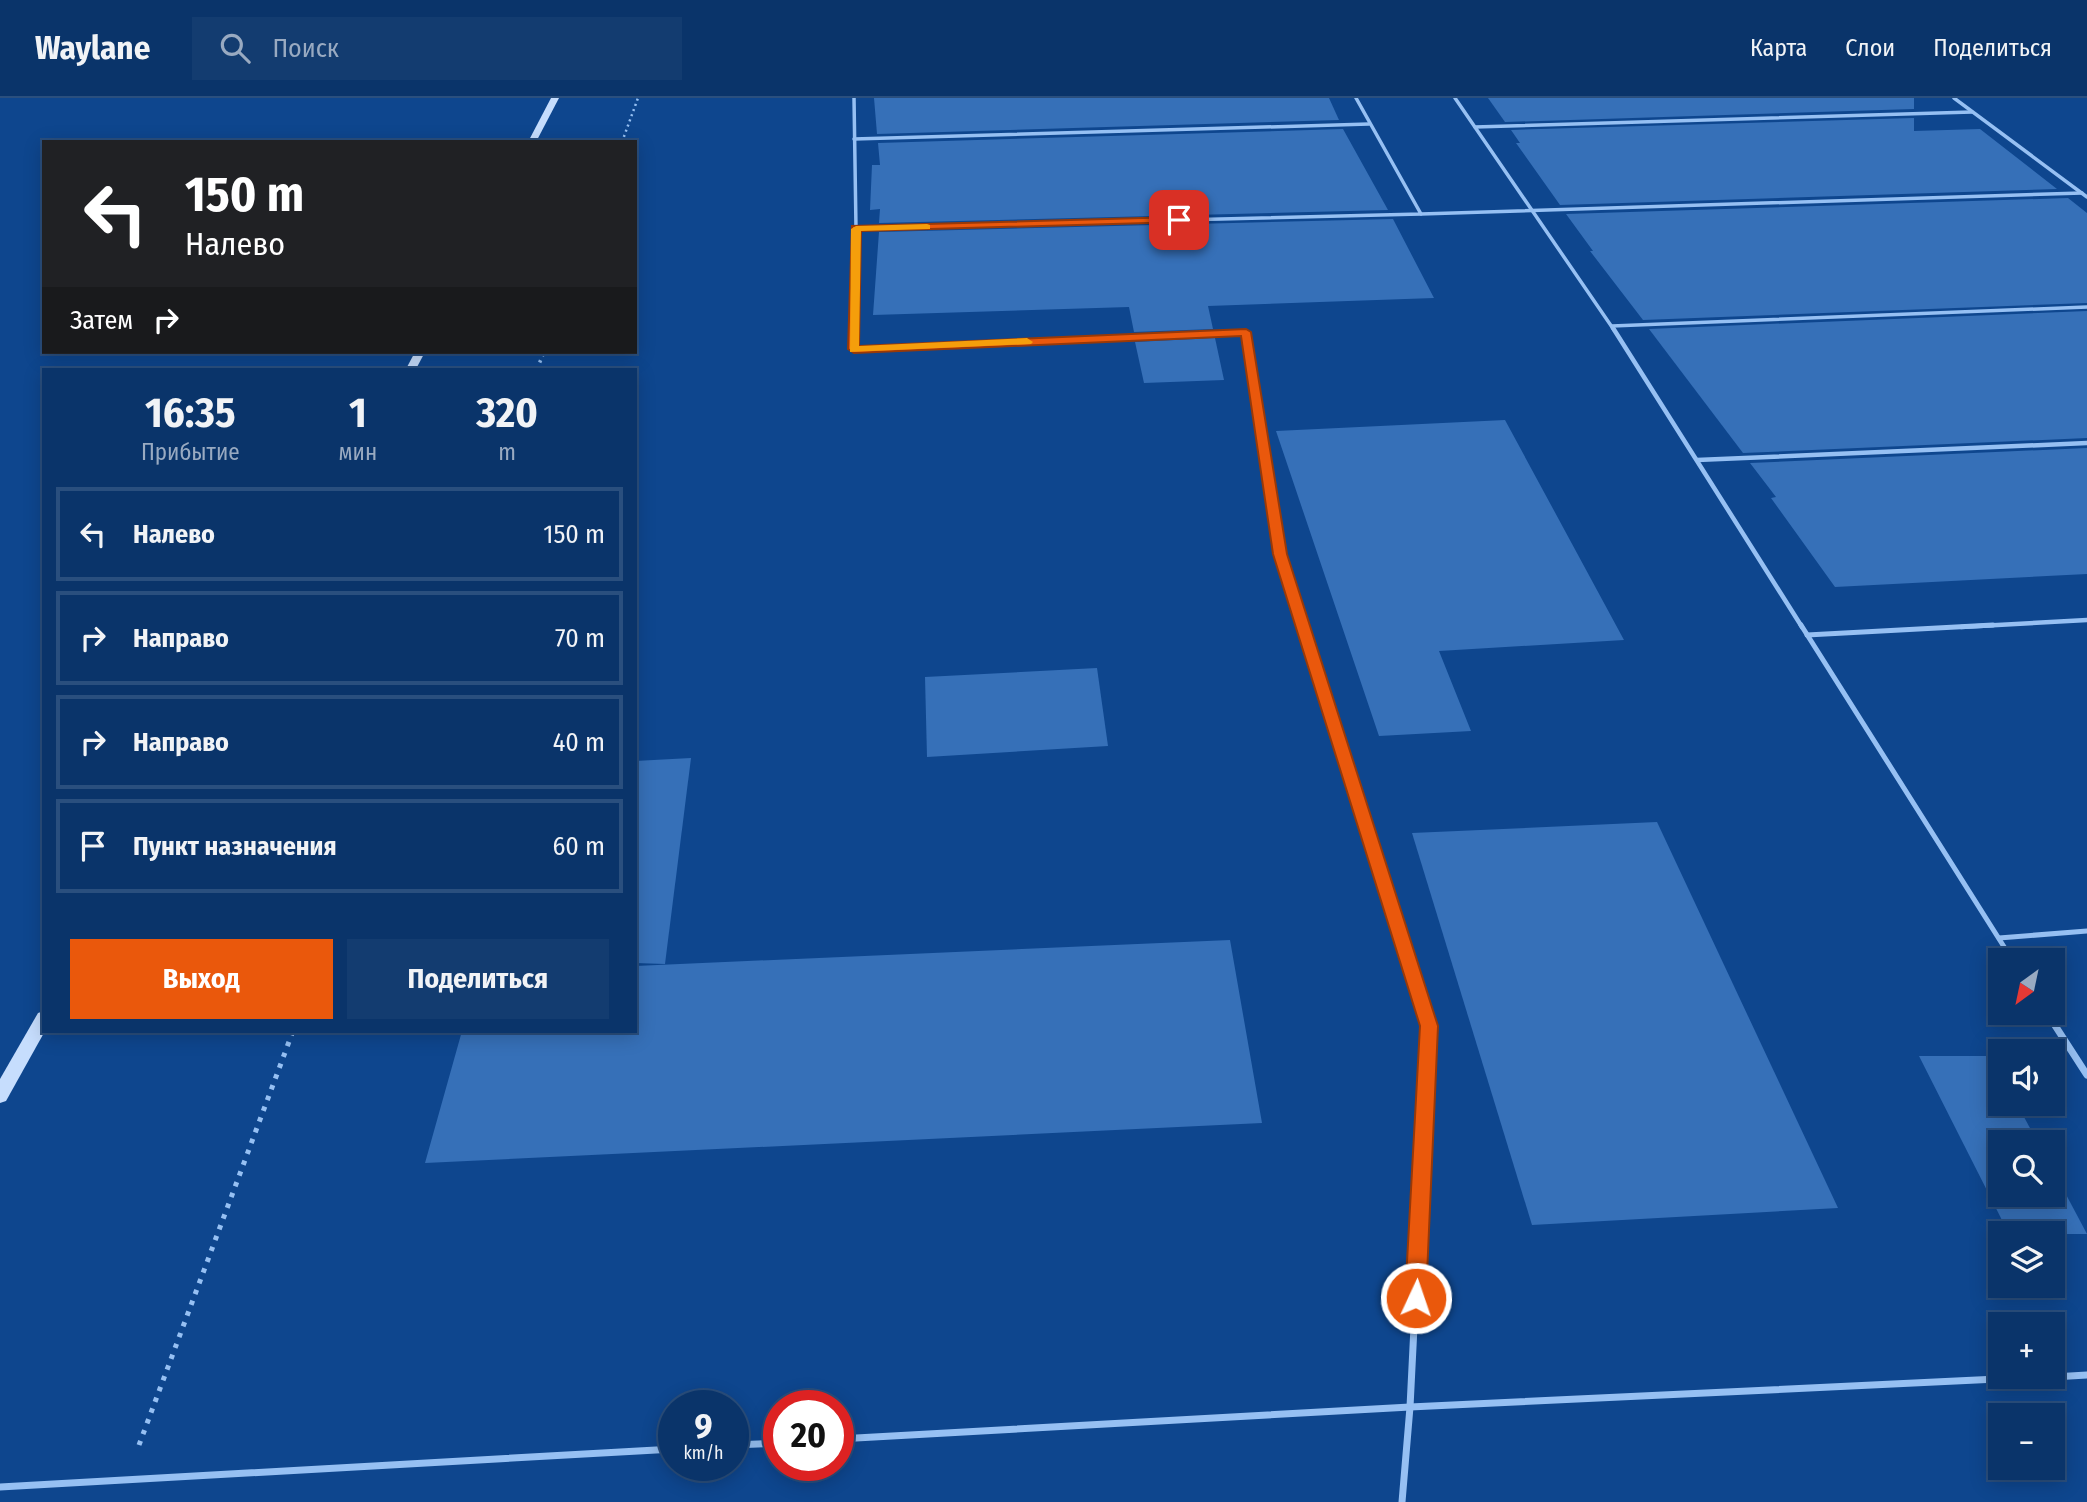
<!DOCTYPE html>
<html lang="ru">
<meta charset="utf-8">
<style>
:root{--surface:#0a346a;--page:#133c70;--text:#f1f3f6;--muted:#99aac1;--line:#2a4f7e;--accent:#ea580c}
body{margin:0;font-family:"Fira Sans Condensed",sans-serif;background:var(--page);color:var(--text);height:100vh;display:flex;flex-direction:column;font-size:26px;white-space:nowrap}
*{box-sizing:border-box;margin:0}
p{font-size:23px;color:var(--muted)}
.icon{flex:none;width:38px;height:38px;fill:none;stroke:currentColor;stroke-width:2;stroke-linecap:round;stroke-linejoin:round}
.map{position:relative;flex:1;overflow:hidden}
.panel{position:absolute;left:42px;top:270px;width:595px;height:665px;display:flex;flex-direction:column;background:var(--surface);border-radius:0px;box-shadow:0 4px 18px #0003,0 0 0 2px var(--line)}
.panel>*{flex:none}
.top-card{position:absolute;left:42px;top:42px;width:595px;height:214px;border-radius:0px;box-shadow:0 4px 18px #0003,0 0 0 2px var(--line);background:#202124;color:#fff;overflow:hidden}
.needle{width:46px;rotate:213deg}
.buttons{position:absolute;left:1988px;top:850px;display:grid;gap:14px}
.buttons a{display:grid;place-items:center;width:77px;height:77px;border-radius:0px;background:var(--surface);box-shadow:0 4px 18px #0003,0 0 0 2px var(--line);font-size:35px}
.speed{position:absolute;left:658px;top:1292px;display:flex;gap:14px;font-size:35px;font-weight:700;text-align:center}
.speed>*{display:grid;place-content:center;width:91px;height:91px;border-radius:50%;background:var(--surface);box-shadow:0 4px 18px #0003,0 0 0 2px var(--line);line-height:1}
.speed small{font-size:18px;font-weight:400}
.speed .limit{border:10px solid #d22;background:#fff;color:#111}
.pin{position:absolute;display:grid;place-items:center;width:60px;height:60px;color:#fff;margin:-30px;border-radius:14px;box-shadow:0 4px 10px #0006}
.me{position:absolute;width:77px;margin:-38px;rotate:3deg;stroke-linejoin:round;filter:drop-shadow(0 0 5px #0008)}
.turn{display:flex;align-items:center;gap:24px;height:147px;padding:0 28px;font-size:32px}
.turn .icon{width:91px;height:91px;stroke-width:2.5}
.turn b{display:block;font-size:49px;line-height:60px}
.then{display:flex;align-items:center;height:66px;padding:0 28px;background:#0003;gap:14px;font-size:26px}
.eta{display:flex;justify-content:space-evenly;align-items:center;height:119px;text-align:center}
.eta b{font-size:42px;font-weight:700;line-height:49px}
.cta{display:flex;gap:14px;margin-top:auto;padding:14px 28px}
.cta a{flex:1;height:80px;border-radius:0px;background:var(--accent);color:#fff;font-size:28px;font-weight:700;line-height:80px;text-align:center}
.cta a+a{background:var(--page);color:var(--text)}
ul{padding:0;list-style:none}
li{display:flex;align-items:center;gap:21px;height:94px;margin:0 14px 10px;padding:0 14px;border:4px solid var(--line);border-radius:0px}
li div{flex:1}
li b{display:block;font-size:26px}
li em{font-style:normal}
header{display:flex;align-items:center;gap:42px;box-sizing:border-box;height:98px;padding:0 35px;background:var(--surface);border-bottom:2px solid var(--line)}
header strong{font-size:33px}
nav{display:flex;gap:38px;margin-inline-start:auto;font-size:24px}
.search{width:490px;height:63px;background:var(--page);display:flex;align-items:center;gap:18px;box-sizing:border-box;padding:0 24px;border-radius:0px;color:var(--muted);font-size:26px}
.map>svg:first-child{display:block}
.building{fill:#3670b8}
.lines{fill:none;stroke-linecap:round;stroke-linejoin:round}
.path-far2{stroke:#96c0f3;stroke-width:2.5;stroke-dasharray:2 3.5;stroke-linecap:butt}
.path-far1{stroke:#96c0f3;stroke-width:3.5;stroke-dasharray:2.5 4.5;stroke-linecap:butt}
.path{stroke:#96c0f3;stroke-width:5;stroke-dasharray:4.5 7;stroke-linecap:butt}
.lane-far3{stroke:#96c0f3;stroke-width:3.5}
.lane-far2{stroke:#96c0f3;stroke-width:4.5}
.lane-far1{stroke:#96c0f3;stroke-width:5}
.lane{stroke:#96c0f3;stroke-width:7}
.secondary{fill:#c6ddfd;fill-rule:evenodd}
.route{fill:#ea580c;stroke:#983908;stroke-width:2}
.slow{fill:#f59e0b}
</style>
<header>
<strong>Waylane</strong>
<div class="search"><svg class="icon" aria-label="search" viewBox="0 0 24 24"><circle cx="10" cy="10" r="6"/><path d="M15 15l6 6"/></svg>Поиск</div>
<nav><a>Карта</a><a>Слои</a><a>Поделиться</a></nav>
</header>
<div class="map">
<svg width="2087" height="1404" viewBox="0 0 2087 1404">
<rect width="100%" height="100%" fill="#0e468e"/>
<g class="building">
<polygon points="874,0 1329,0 1339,22 877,36"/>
<polygon points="1488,0 1914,0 1914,11 1505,24"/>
<polygon points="1914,20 1914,33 1980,31 2057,91 1560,107 1516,45 1520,45 1511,32"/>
<polygon points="1343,31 1388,112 879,125 880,111 870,112 872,67 880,67 878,45"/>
<polygon points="2068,100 2087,115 2087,205 1643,222 1590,153 1593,153 1566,116"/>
<polygon points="1393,121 1434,200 1208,208 1213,231 1134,234 1129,209 873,217 879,134"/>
<polygon points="2087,213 2087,340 1743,355 1649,231"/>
<polygon points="1215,240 1224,282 1144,285 1135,244"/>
<polygon points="1505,322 1624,542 1439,553 1471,633 1379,638 1276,333"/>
<polygon points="2087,350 2087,476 1835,489 1771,400 1776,399 1750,365"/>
<polygon points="1097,570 1108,648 927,659 925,579"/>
<polygon points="691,660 665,866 635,865 635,663"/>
<polygon points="1657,724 1838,1110 1532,1127 1412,735"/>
<polygon points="1230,842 1262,1025 425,1065 462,933 635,933 635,868"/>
<polygon points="1919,958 1991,958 2000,975 2000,1006 2017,1006 2038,1045 2000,1045 2000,1097 2053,1097 2053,1072 2087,1136 2009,1136"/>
</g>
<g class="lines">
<polyline class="path-far2" points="622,44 638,0"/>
<polyline class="path-far1" points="537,271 544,254"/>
<polyline class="path" points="139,1347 293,933"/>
<g class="lane-far3">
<polyline points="854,0 856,130 1421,116 1356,0"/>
<polyline points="1455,0 1614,232"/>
<polyline points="1954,0 2087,99"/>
<polyline points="1475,29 1972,14"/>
<polyline points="854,41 1369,26"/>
<polyline points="1421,116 2082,95"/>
<polyline points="1612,228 2087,209"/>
<polyline points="854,232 856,130"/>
</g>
<g class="lane-far2">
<polyline points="854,230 854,251 1246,234 1280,456 1303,529"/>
<polyline points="1613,230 1802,529"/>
<polyline points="1697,362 2087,345"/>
<polyline points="1961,529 2087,522"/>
</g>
<g class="lane-far1">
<polyline points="1302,527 1424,912"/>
<polyline points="1801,527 2013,863"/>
<polyline points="1807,537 1993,527"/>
<polyline points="1999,840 2087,833"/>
</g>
<g class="lane">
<polyline points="2047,915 2087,977"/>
<polyline points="2053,1279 2087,1277"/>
<polyline points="838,1341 1410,1309 2041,1279"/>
<polyline points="733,1347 779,1345"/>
<polyline points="0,1389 674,1351"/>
<polyline points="1402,1404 1410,1309 1429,928 1423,910"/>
</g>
<g class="secondary">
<polygon points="551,0 559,0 536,44 528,44"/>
<polygon points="415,254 425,254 416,271 406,271"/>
<polygon points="44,913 45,933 6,1003 0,1005 0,981 38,915"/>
</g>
</g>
<polygon class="route" points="1179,119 1183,120 1183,124 861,133 859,248 1246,231 1251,234 1287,456 1438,928 1426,1200 1423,1207 1416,1211 1408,1207 1405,1200 1420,928 1273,456 1241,238 854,255 848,251 852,128"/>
<polygon class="slow" points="927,126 930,127 930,131 861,133 859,248 1027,240 1033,244 1031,246 850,254 851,131 856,128"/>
</svg>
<div class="buttons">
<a><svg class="needle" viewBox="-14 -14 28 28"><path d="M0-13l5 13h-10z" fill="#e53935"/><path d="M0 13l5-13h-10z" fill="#99aac1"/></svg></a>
<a><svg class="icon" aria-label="sound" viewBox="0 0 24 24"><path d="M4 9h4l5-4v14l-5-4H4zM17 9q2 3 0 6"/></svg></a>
<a><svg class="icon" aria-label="search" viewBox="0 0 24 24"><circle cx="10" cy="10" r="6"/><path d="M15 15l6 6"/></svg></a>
<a><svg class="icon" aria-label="layers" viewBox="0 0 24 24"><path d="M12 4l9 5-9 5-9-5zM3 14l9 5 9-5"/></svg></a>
<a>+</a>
<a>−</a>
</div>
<div class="speed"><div>9<small>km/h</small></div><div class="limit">20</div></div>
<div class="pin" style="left:1179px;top:122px;background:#d93025"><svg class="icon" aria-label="arrive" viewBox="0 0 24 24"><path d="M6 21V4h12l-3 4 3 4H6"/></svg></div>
<svg class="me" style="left:1416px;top:1200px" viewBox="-20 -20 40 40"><circle r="17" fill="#ea580c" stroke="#fff" stroke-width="3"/><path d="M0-11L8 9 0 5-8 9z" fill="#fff"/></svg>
<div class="top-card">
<div class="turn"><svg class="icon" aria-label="left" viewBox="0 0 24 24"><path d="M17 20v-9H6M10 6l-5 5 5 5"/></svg><div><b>150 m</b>Налево</div></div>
<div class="then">Затем<svg class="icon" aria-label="right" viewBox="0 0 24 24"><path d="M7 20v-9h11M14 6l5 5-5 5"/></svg></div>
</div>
<section class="panel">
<div class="eta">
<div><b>16:35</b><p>Прибытие</p></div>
<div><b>1</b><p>мин</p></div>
<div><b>320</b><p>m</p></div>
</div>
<ul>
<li><svg class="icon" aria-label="left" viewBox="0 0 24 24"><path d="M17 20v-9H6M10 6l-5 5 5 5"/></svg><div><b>Налево</b></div><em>150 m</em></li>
<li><svg class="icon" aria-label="right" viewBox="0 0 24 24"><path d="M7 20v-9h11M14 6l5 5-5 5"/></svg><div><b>Направо</b></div><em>70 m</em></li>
<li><svg class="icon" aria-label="right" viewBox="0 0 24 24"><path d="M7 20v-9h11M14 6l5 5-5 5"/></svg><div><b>Направо</b></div><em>40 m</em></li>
<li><svg class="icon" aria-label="arrive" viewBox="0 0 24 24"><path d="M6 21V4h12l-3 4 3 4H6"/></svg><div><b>Пункт назначения</b></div><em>60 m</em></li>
</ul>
<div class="cta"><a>Выход</a><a>Поделиться</a></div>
</section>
</div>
